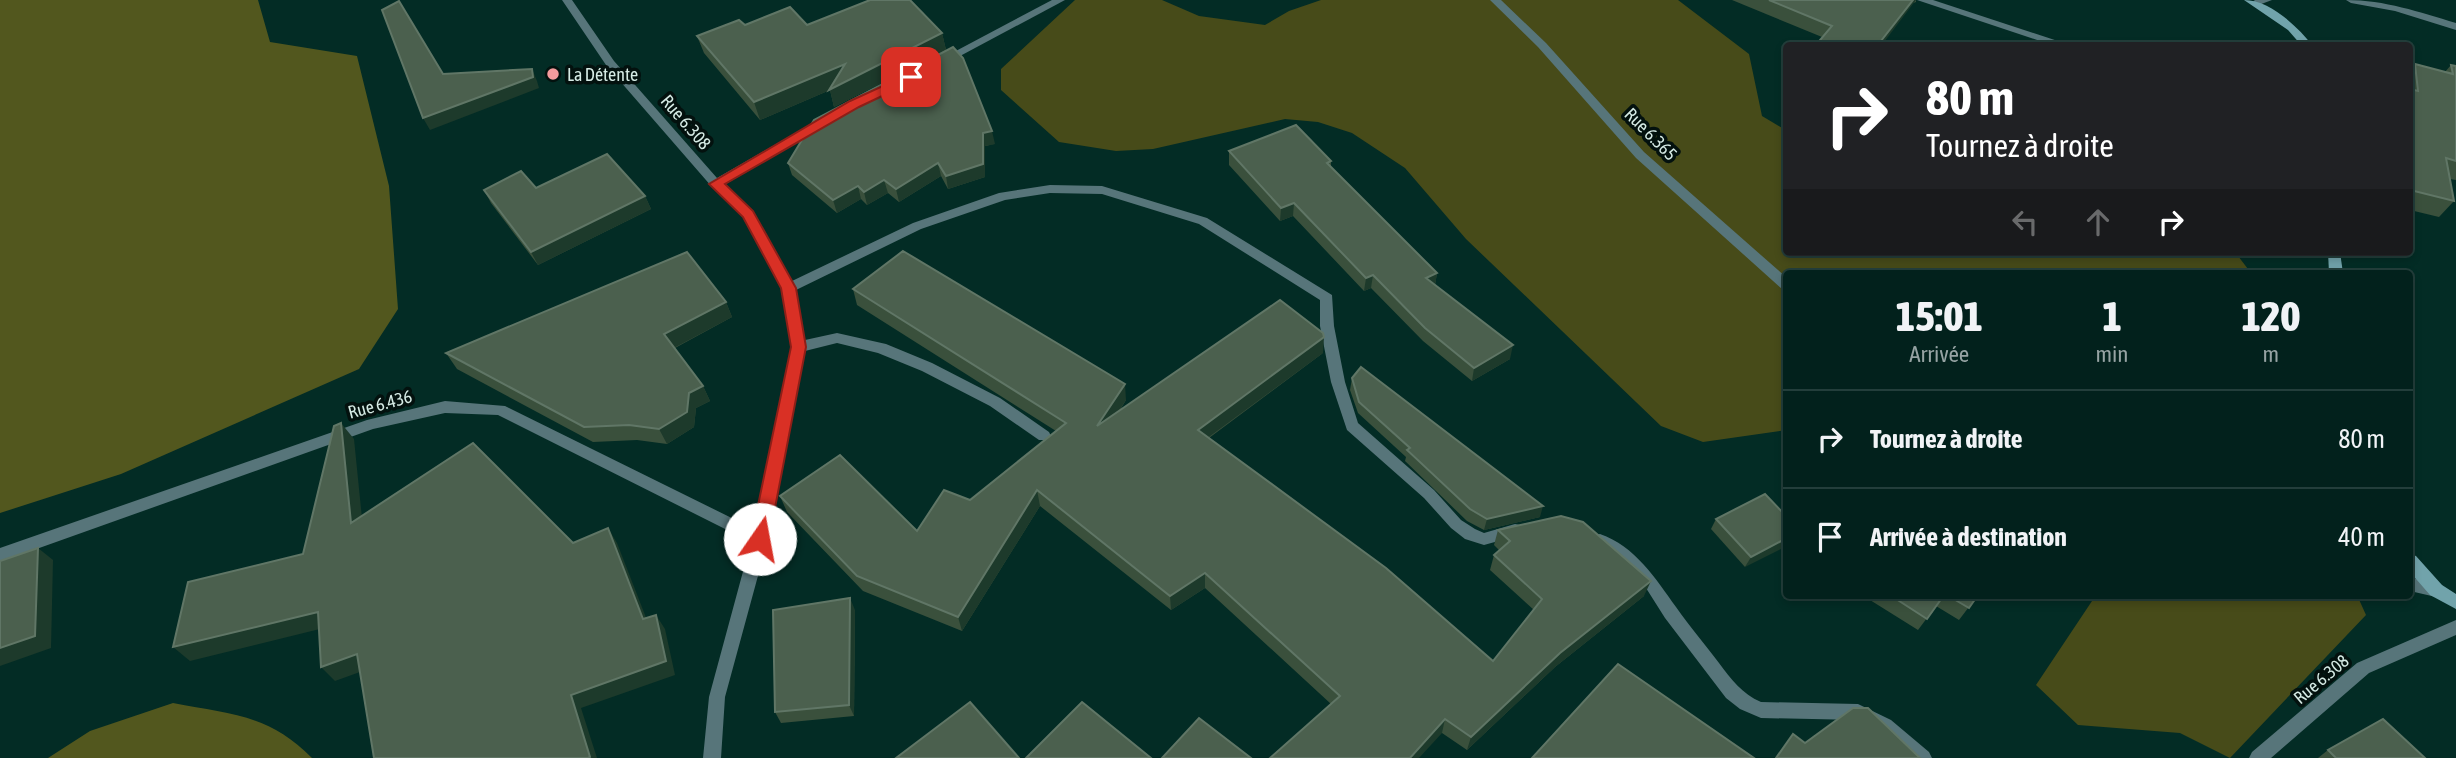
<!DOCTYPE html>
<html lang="fr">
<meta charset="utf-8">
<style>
:root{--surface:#02211c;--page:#0c2925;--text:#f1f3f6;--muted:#96a3a3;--line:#233e3b}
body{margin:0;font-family:"Asap Condensed",sans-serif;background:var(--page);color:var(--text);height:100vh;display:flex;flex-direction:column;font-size:26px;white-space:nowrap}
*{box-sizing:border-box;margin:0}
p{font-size:23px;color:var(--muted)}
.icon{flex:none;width:38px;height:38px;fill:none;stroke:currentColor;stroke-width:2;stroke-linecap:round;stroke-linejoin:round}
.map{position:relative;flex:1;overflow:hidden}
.drawer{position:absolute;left:1783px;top:270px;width:630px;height:329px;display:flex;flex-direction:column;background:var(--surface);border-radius:7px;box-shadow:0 4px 10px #0003,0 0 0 2px var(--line)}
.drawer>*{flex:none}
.banner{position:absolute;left:1783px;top:42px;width:630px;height:214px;border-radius:7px;box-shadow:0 4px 10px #0003,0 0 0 2px var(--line);background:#202124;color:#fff;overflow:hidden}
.pin{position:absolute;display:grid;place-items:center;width:60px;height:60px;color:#fff;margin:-30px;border-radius:14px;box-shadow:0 4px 10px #0006}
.me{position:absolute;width:77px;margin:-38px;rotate:12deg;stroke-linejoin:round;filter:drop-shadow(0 0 5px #0008)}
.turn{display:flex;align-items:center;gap:24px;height:147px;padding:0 28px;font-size:32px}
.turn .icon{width:91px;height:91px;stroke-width:2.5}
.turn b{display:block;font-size:49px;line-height:60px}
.lanes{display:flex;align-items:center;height:66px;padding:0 28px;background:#0003;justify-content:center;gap:35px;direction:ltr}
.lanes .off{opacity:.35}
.eta{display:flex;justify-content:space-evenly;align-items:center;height:119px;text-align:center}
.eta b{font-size:42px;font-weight:800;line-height:49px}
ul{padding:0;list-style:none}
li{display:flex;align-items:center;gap:21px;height:98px;padding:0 28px;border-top:2px solid var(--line)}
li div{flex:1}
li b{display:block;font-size:26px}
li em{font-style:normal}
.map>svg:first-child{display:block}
.green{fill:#474b19}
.forest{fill:#52571e}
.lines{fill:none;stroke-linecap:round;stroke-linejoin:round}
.street{fill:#57757a;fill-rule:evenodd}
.secondary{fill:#71a3ab;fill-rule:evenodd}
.wall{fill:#3a503c}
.shaded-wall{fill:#1d3a2b}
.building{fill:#4b604e;stroke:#607666;stroke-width:2}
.route{fill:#d93025;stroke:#8d1f18;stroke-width:2}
.poi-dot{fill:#f59b9d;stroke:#03110e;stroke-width:2.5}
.labels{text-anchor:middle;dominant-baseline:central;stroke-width:7;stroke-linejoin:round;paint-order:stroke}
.poi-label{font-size:18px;fill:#d6ebe5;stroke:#03110e;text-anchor:start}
.street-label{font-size:18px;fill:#d6ebe5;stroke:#03110e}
</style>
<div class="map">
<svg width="2456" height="758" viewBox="0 0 2456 758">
<rect width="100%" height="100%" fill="#032c25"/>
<g class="green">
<polygon points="1075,0 1162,0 1199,16 1265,25 1289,11 1321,0 1678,0 1749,54 1762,116 1787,131 1787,252 2235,252 2251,273 1787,273 1787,430 1703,442 1661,426 1466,239 1405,168 1352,133 1318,122 1285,119 1153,149 1116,151 1059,142 1001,90 1001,69"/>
<polygon points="2096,595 2357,595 2366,615 2230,758 2180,733 2078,725 2036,685"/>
</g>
<g class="forest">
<polygon points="0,0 258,0 270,42 357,56 389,186 398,309 359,369 121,474 0,513"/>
<path d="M 173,703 C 230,714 269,714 312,758 L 48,758 L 90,731 Z"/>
</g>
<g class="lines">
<g class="street">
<polygon points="562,0 572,0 614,61 717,178 818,120 826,120 826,126 724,185 752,211 792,281 913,223 999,193 1050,185 1102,186 1207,218 1332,295 1334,326 1345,382 1358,423 1434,490 1461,520 1475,529 1484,533 1515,524 1520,525 1523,530 1520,535 1484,545 1465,539 1451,528 1424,498 1347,430 1331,382 1320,326 1320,300 1199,224 1102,194 1050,193 1005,200 921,229 796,290 805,340 837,333 886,344 932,363 1000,398 1049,432 1051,436 1049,440 1039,440 990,406 922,371 878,353 837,343 805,351 768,539 725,697 721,758 703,758 709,697 751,542 498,415 445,413 373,429 0,562 0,548 367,420 445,401 505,406 754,529 792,347 782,288 743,217 712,187 606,65"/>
<polygon points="1052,0 1065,0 947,63 939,63 937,61"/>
<polygon points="1490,0 1501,0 1546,43 1644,152 1787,278 1787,291 1782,289 1636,158 1538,47"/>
<polygon points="1917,0 1933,0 2073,46 2055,46"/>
<polygon points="2272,0 2256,6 2251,3 2255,0"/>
<path d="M 2346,0 C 2385,0 2419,12 2456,23 L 2456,30 L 2395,11 L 2351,3 Z"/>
<path d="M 1600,534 C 1635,546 1656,579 1676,607 C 1689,626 1705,644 1719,663 C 1731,679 1742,694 1761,702 L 1858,704 L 1891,720 L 1929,752 L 1932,758 L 1910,758 L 1879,732 L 1858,720 L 1761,718 L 1740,709 L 1726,698 L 1665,618 L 1646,588 L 1618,560 L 1595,545 L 1592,540 L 1595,535 Z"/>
<polygon points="2410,577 2442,585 2444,590 2442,595 2436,597 2410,591"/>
<polygon points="2456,620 2456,635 2369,673 2271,758 2249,758 2252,752 2357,663"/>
</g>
<g class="secondary">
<path d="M 2244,0 C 2270,0 2297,26 2313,46 L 2302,46 L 2288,30 Z"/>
<polygon points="2328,252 2340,252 2343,273 2329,273"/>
<polygon points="2410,554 2416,556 2442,585 2456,594 2456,609 2430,595 2410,572"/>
</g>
</g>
<g class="wall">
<polygon points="1732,0 1916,0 1916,2 1822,37"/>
<polygon points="745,25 807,25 942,33 946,50 834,107 830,90 760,120 704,53 697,36"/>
<polygon points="2415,64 2445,72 2451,65 2456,66 2456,180 2450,179 2454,201 2439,217 2410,210 2410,70"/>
<polygon points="995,144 985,146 985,177 948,189 941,176 899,202 888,193 867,205 861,199 837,213 792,175 788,163"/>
<polygon points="1229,151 1331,161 1331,167 1437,273 1435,285 1510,359 1472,381 1423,341 1371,288 1364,291 1293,216 1280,221 1229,165"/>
<polygon points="484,190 645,196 651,209 538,265 491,203"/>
<polygon points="853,289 1126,400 1120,410 1323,353 1209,438 1493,661 1534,610 1490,570 1494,555 1499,550 1494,545 1498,530 1644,596 1555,667 1467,750 1442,733 1331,704 1205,588 1171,610 1040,506 962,631 863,591 787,512 780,496 917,531 970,500 1056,431 857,305"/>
<polygon points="726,302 732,317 675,348 703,386 710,401 696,408 694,427 667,444 637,440 593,442 457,369 446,353"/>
<polygon points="1352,378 1540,517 1484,530 1467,521 1405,461 1406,457 1358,413 1350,390"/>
<polygon points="1787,517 1745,567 1711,529 1716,519"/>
<polygon points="1862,595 1978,595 1959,620 1936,606 1918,630"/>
<polygon points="855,610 854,716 781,723 775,712"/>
<polygon points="2328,750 2425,758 2318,758"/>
</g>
<g class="shaded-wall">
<polygon points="1913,0 1916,0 1881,46 1877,46"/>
<polygon points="942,33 946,50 834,107 830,90 760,120 754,102 845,64"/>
<polygon points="532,69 537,81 539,88 430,130 423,118"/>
<polygon points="992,131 995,144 985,146 985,177 948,189 946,176 983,133"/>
<polygon points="938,163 941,176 899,202 896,189"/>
<polygon points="884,180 888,193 867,205 864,192"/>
<polygon points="858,186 861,199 837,213 833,200"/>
<polygon points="645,196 651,209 538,265 531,252"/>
<polygon points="1294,203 1293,216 1280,221 1281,208"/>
<polygon points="1437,273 1435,286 1426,278"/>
<polygon points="1373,275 1371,288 1364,291 1366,278"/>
<polygon points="726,302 732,317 672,349 664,334"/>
<polygon points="1324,337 1323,353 1198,445 1198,430"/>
<polygon points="1513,345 1510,359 1472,381 1474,368"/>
<polygon points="1125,384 1126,400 1099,441 1097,426"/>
<polygon points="703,386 710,401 696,408 694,427 667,444 659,429 689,393"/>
<polygon points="341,423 354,439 364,538 351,523"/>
<polygon points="1037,490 1040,506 962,631 958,617"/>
<polygon points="1543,506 1540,517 1484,530 1487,519"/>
<polygon points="608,528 617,543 652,633 643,619"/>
<polygon points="1787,538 1787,546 1745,567 1751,557"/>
<polygon points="38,548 53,560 51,648 0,666 0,648"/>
<polygon points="1205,573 1205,588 1171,610 1170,596"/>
<polygon points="1651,581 1644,596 1555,667 1467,750 1471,737 1560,653"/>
<polygon points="850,598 855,610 854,716 849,705"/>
<polygon points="318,612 332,626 190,661 173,647"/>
<polygon points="656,615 665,629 675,675 581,708 597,758 588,758 571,695"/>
<polygon points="357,654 371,668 335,681 321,667"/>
<polygon points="1445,719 1442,733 1419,758 1410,758"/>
</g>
<g class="building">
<polygon points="870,0 910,0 942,33 829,90 845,64 754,102 697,36 739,20 745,25 790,7 807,25"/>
<polygon points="1769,0 1913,0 1877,46 1815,46 1832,26"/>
<polygon points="399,1 443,74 532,69 533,77 423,118 382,10"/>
<polygon points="953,47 963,58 992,131 983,133 983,164 946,176 938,163 896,189 884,180 864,192 858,186 833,200 788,163 814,120"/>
<polygon points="2415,64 2453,74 2451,65 2456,66 2456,161 2446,158 2454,201 2410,190 2410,89 2418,91"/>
<polygon points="1296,125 1331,161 1327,163 1437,273 1426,278 1513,345 1474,368 1425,328 1373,275 1366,278 1294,203 1281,208 1229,151"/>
<polygon points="607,154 645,196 531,252 484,190 521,171 536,188"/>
<polygon points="903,251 1125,384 1097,426 1280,300 1323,333 1324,337 1198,430 1386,568 1493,661 1542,599 1494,555 1510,541 1498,530 1561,516 1583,522 1651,581 1560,653 1471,737 1445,719 1410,758 1270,758 1340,696 1205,573 1170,596 1037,490 958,617 857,576 780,496 840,455 917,531 944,490 970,500 1066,423 853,289"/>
<polygon points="687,252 726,302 664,334 703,386 689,393 687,412 659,429 629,425 584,427 446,353"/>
<polygon points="1361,367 1543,506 1487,519 1470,509 1407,450 1410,448 1359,402 1352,378"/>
<polygon points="341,423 351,523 473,443 573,543 608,528 643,619 656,615 666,661 571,695 590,757 588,758 374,758 357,654 321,667 318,612 173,647 188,582 303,554 334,426"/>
<polygon points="1765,494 1787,517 1787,538 1751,557 1716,519"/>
<polygon points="38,548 35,636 0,648 0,561"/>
<polygon points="1890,595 1944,595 1927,619"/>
<polygon points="1947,595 1978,595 1969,608"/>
<polygon points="850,598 849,705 775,712 773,610"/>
<polygon points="1618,664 1754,758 1532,758"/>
<polygon points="970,702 1019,758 896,758"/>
<polygon points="1082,702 1151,758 1026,758"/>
<polygon points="1853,708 1868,708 1920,758 1776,758 1793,734 1805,743"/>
<polygon points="1199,718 1251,758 1162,758"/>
<polygon points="2383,719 2425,758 2336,758 2328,750"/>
</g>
<polygon class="route" points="911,73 916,74 916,80 859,107 725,184 753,211 796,288 806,347 769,539 766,544 760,546 754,544 751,539 791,347 781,288 743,217 709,184 850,101"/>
<circle class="poi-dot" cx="553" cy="74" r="7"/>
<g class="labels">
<g class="poi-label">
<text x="567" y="74">La Détente</text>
</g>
<g class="street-label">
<text transform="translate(686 122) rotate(49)">Rue 6.308</text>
<text transform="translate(1651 134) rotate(45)">Rue 6.365</text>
<text transform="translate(380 404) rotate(-15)">Rue 6.436</text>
<text transform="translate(2321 679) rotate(-40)">Rue 6.308</text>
</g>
</g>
</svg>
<div class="pin" style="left:911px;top:77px;background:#d93025"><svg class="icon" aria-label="arrive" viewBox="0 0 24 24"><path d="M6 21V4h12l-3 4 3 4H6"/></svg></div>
<svg class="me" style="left:760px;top:539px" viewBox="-20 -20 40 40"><circle r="19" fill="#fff"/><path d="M0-13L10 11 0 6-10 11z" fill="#d93025"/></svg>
<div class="banner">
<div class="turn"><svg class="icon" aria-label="right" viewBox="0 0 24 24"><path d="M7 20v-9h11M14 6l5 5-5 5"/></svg><div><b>80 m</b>Tournez à droite</div></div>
<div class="lanes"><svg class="icon off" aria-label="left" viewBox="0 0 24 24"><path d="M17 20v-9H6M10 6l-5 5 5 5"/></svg><svg class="icon off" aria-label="ahead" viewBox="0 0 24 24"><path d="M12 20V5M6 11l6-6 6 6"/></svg><svg class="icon" aria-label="right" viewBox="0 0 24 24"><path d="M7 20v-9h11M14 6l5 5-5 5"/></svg></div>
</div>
<section class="drawer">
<div class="eta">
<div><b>15:01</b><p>Arrivée</p></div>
<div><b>1</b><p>min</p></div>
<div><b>120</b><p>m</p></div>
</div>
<ul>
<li><svg class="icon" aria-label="right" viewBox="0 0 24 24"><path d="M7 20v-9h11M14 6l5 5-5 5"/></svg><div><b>Tournez à droite</b></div><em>80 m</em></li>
<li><svg class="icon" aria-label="arrive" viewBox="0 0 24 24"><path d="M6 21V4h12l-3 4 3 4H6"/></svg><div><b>Arrivée à destination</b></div><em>40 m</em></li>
</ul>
</section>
</div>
